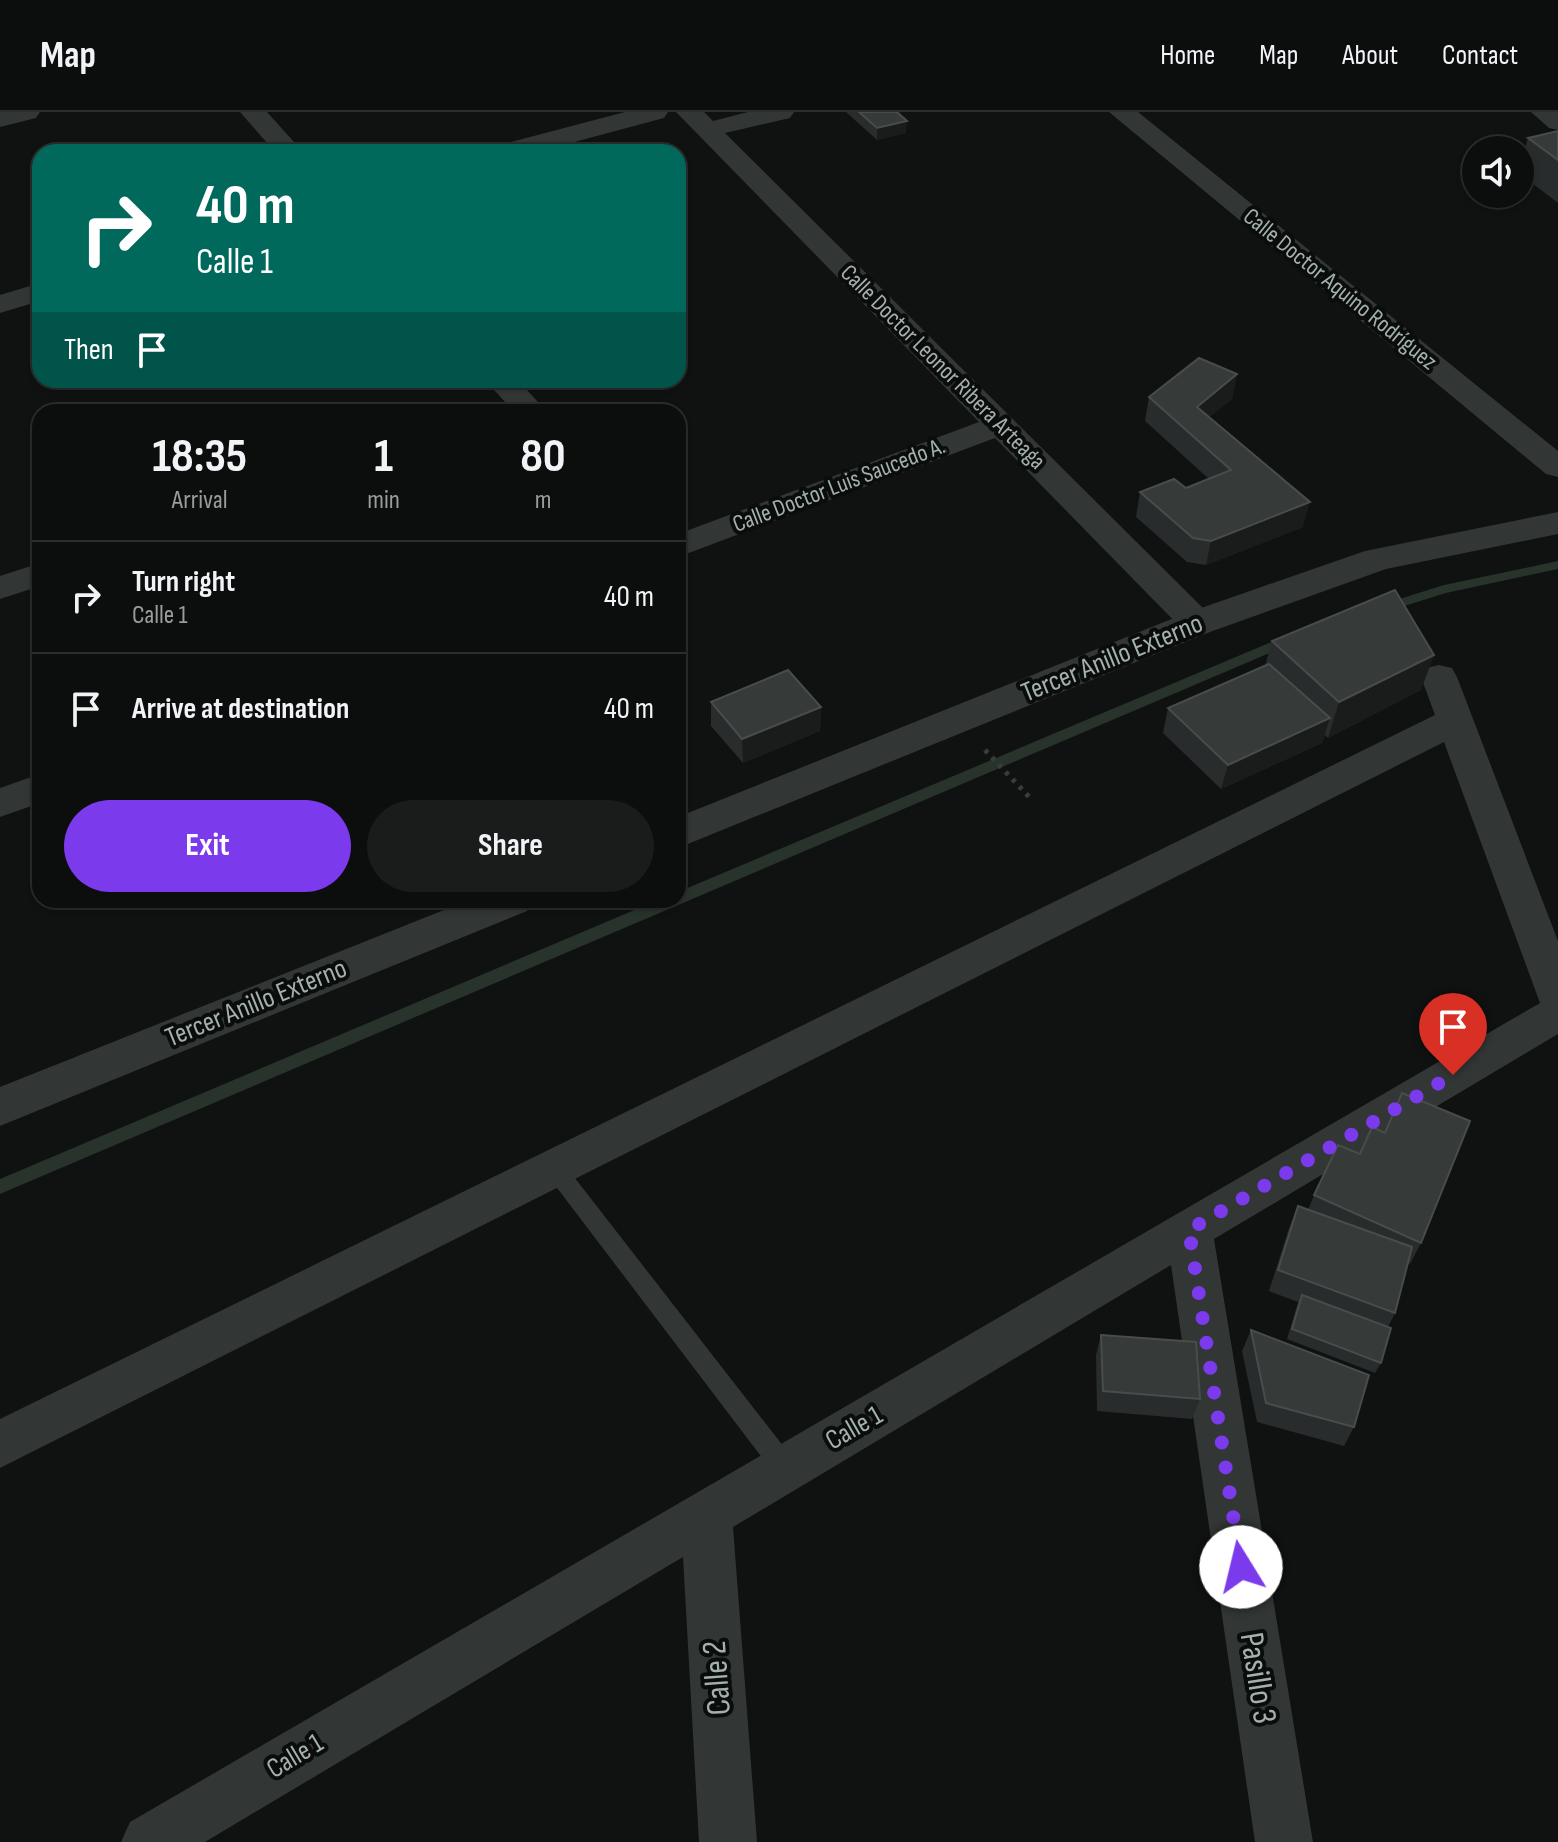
<!DOCTYPE html>
<meta charset="utf-8">
<style>
:root{--surface:#0c0d0d;--page:#1a1b1b;--text:#f1f3f6;--muted:#9a9c9d;--line:#2c2d2e;--accent:#7c3aed}
body{margin:0;font-family:"Sofia Sans Condensed",sans-serif;background:var(--page);color:var(--text);height:100vh;display:flex;flex-direction:column;font-size:30px;white-space:nowrap}
*{box-sizing:border-box;margin:0}
p{font-size:26px;color:var(--muted)}
.icon{flex:none;width:44px;height:44px;fill:none;stroke:currentColor;stroke-width:2;stroke-linecap:round;stroke-linejoin:round}
.map{position:relative;flex:1;overflow:hidden}
.details{position:absolute;left:32px;top:292px;width:654px;height:504px;display:flex;flex-direction:column;background:var(--surface);border-radius:24px;box-shadow:0 2px 6px #0004,0 0 0 2px var(--line)}
.details>*{flex:none}
.hud{position:absolute;left:32px;top:32px;width:654px;height:244px;border-radius:24px;box-shadow:0 2px 6px #0004,0 0 0 2px var(--line);background:#00695c;color:#fff;overflow:hidden}
.fabs{position:absolute;left:1462px;top:24px;display:grid;gap:16px}
.fabs a{display:grid;place-items:center;width:72px;height:72px;border-radius:50%;background:var(--surface);box-shadow:0 2px 6px #0004,0 0 0 2px var(--line);font-size:40px}
.pin{position:absolute;display:grid;place-items:center;width:68px;height:68px;color:#fff;margin:-82px -34px;border-radius:50% 50% 50% 0;rotate:-45deg;box-shadow:0 0 8px #0007}
.pin .icon{rotate:45deg}
.me{position:absolute;width:88px;margin:-44px;rotate:351deg;stroke-linejoin:round;filter:drop-shadow(0 0 6px #0008)}
.turn{display:flex;align-items:center;gap:28px;height:168px;padding:0 32px;font-size:36px}
.turn .icon{width:104px;height:104px;stroke-width:2.5}
.turn b{display:block;font-size:56px;line-height:68px}
.then{display:flex;align-items:center;height:76px;padding:0 32px;background:#0003;gap:16px;font-size:30px}
.eta{display:flex;justify-content:space-evenly;align-items:center;height:136px;text-align:center}
.eta b{font-size:48px;font-weight:700;line-height:56px}
.cta{display:flex;gap:16px;margin-top:auto;padding:16px 32px}
.cta a{flex:1;height:92px;border-radius:48px;background:var(--accent);color:#fff;font-size:32px;font-weight:700;line-height:92px;text-align:center}
.cta a+a{background:var(--page);color:var(--text)}
ul{padding:0;list-style:none}
li{display:flex;align-items:center;gap:24px;height:112px;padding:0 32px;border-top:2px solid var(--line)}
li div{flex:1}
li b{display:block;font-size:30px}
li em{font-style:normal}
header{display:flex;align-items:center;gap:48px;box-sizing:border-box;height:112px;padding:0 40px;background:var(--surface);border-bottom:2px solid var(--line)}
header strong{font-size:38px}
nav{display:flex;gap:44px;margin-inline-start:auto;font-size:28px}
.map>svg:first-child{display:block}
.lines{fill:none;stroke-linecap:round;stroke-linejoin:round}
.stream{fill:#28332c;fill-rule:evenodd}
.path{stroke:#383d3b;stroke-width:5;stroke-dasharray:4 6;stroke-linecap:butt}
.service{fill:#323635;fill-rule:evenodd}
.minor{fill:#323635;fill-rule:evenodd}
.tertiary{fill:#323635;fill-rule:evenodd}
.wall{fill:#292c2c}
.shaded-wall{fill:#1a1b1b}
.building{fill:#363a39;stroke:#474d4b;stroke-width:2}
.route{stroke:#7c3aed;stroke-width:14;stroke-dasharray:0 25.2}
.labels{text-anchor:middle;dominant-baseline:central;stroke-width:8;stroke-linejoin:round;paint-order:stroke}
.far-street-label{font-size:24px;fill:#a3b1ab;stroke:#0b0c0c}
.street-label{font-size:28px;fill:#a3b1ab;stroke:#0b0c0c}
.near-street-label{font-size:34px;fill:#a3b1ab;stroke:#0b0c0c}
</style>
<header>
<strong>Map</strong>
<nav><a>Home</a><a>Map</a><a>About</a><a>Contact</a></nav>
</header>
<div class="map">
<svg width="1558" height="1730" viewBox="0 0 1558 1730">
<rect width="100%" height="100%" fill="#101111"/>
<g class="lines">
<g class="stream">
<polygon points="1558,449 1558,457 1446,481 1382,501 1375,497 1377,494 1444,473"/>
<polygon points="1288,523 1295,528 1293,531 0,1082 0,1067 658,788 678,788 678,780"/>
</g>
<polyline class="path" points="985,638 1032,688"/>
<polygon class="service" points="556,1049 564,1052 794,1348 797,1356 794,1364 785,1367 776,1364 548,1064 545,1058 548,1052"/>
<g class="minor">
<polygon points="0,0 40,0 36,6 0,15"/>
<polygon points="240,0 267,0 303,40 275,40"/>
<polygon points="625,0 668,0 664,6 537,40 493,40 496,34"/>
<polygon points="676,0 704,0 713,9 748,0 794,0 790,6 725,21 1210,503 1215,511 1210,519 1197,523 1184,519 995,326 678,445 678,422 979,310"/>
<polygon points="1109,0 1138,0 1558,339 1558,365 1546,362"/>
<polygon points="1531,0 1558,0 1558,18 1549,16"/>
<polygon points="40,171 40,189 0,201 0,183"/>
<polygon points="485,268 518,268 547,300 514,300"/>
<polygon points="40,451 40,474 0,487 0,464"/>
<polygon points="1439,553 1452,556 1457,565 1558,829 1558,922 1214,1127 1313,1730 1255,1730 1171,1153 733,1415 757,1730 699,1730 683,1445 205,1730 121,1730 130,1710 1540,891 1444,630 0,1356 0,1307 1435,603 1421,565 1426,556"/>
<polygon points="40,662 40,691 0,705 0,676"/>
</g>
<g class="tertiary">
<polygon points="1558,400 1558,422 1386,457 1210,520 678,736 678,705 1184,502 1365,439"/>
<polygon points="469,788 533,788 527,799 0,1014 0,975"/>
</g>
</g>
<g class="wall">
<polygon points="846,0 897,0 906,21 877,28"/>
<polygon points="1558,19 1558,91 1520,62 1520,52 1528,26"/>
<polygon points="1237,262 1232,287 1209,305 1303,415 1206,453 1187,450 1136,405 1140,380 1186,376 1209,367 1145,309 1149,285"/>
<polygon points="1272,529 1421,578 1328,626 1325,623 1322,631 1221,677 1163,621 1168,596 1265,554"/>
<polygon points="711,590 821,595 820,619 743,651 711,614"/>
<polygon points="1314,1083 1421,1131 1410,1152 1408,1151 1395,1201 1388,1215 1381,1251 1375,1261 1287,1227 1298,1190 1269,1179 1289,1116 1298,1094 1308,1098"/>
<polygon points="1251,1218 1354,1315 1344,1334 1257,1310 1242,1239"/>
<polygon points="1101,1223 1200,1287 1192,1307 1097,1299 1096,1243"/>
</g>
<g class="shaded-wall">
<polygon points="907,9 906,21 877,28 877,16"/>
<polygon points="1237,262 1232,287 1192,319 1197,295"/>
<polygon points="1310,390 1303,415 1206,453 1211,429"/>
<polygon points="1434,543 1421,578 1328,626 1339,590"/>
<polygon points="821,595 820,619 743,651 742,627"/>
<polygon points="1330,606 1322,631 1221,677 1228,653"/>
</g>
<g class="building">
<polygon points="859,0 897,0 907,9 877,16"/>
<polygon points="1558,19 1558,48 1528,26"/>
<polygon points="1199,246 1237,262 1197,295 1310,390 1211,429 1193,426 1140,380 1174,367 1186,376 1231,358 1149,285"/>
<polygon points="1395,478 1434,543 1339,590 1272,529"/>
<polygon points="1269,552 1330,606 1228,653 1168,596"/>
<polygon points="788,558 821,595 742,627 711,590"/>
<polygon points="1402,981 1470,1009 1421,1131 1314,1083 1338,1033 1360,1042 1372,1015 1385,1021"/>
<polygon points="1298,1094 1412,1135 1395,1201 1278,1158"/>
<polygon points="1302,1183 1391,1216 1381,1251 1292,1217"/>
<polygon points="1251,1218 1369,1263 1354,1315 1266,1291"/>
<polygon points="1101,1223 1196,1230 1200,1287 1103,1279"/>
</g>
<g class="lines">
<polyline class="route" points="1241,1455 1189,1118 1453,963"/>
</g>
<g class="labels">
<g class="far-street-label">
<text transform="translate(1340 177) rotate(39)">Calle Doctor Aquino Rodríguez</text>
<text transform="translate(943 255) rotate(45)">Calle Doctor Leonor Ribera Arteaga</text>
<text transform="translate(839 373) rotate(-21)">Calle Doctor Luis Saucedo A.</text>
</g>
<g class="street-label">
<text transform="translate(1112 546) rotate(-22)">Tercer Anillo Externo</text>
<text transform="translate(256 891) rotate(-22)">Tercer Anillo Externo</text>
<text transform="translate(854 1316) rotate(-30)">Calle 1</text>
<text transform="translate(295 1644) rotate(-31)">Calle 1</text>
</g>
<g class="near-street-label">
<text transform="translate(717 1566) rotate(-94)">Calle 2</text>
<text transform="translate(1258 1566) rotate(81)">Pasillo 3</text>
</g>
</g>
</svg>
<div class="fabs">
<a><svg class="icon" aria-label="sound" viewBox="0 0 24 24"><path d="M4 9h4l5-4v14l-5-4H4zM17 9q2 3 0 6"/></svg></a>
</div>
<div class="pin" style="left:1453px;top:963px;background:#d93025"><svg class="icon" aria-label="arrive" viewBox="0 0 24 24"><path d="M6 21V4h12l-3 4 3 4H6"/></svg></div>
<svg class="me" style="left:1241px;top:1455px" viewBox="-20 -20 40 40"><circle r="19" fill="#fff"/><path d="M0-13L10 11 0 6-10 11z" fill="#7c3aed"/></svg>
<div class="hud">
<div class="turn"><svg class="icon" aria-label="right" viewBox="0 0 24 24"><path d="M7 20v-9h11M14 6l5 5-5 5"/></svg><div><b>40 m</b>Calle 1</div></div>
<div class="then">Then<svg class="icon" aria-label="arrive" viewBox="0 0 24 24"><path d="M6 21V4h12l-3 4 3 4H6"/></svg></div>
</div>
<section class="details">
<div class="eta">
<div><b>18:35</b><p>Arrival</p></div>
<div><b>1</b><p>min</p></div>
<div><b>80</b><p>m</p></div>
</div>
<ul>
<li><svg class="icon" aria-label="right" viewBox="0 0 24 24"><path d="M7 20v-9h11M14 6l5 5-5 5"/></svg><div><b>Turn right</b><p>Calle 1</p></div><em>40 m</em></li>
<li><svg class="icon" aria-label="arrive" viewBox="0 0 24 24"><path d="M6 21V4h12l-3 4 3 4H6"/></svg><div><b>Arrive at destination</b></div><em>40 m</em></li>
</ul>
<div class="cta"><a>Exit</a><a>Share</a></div>
</section>
</div>
